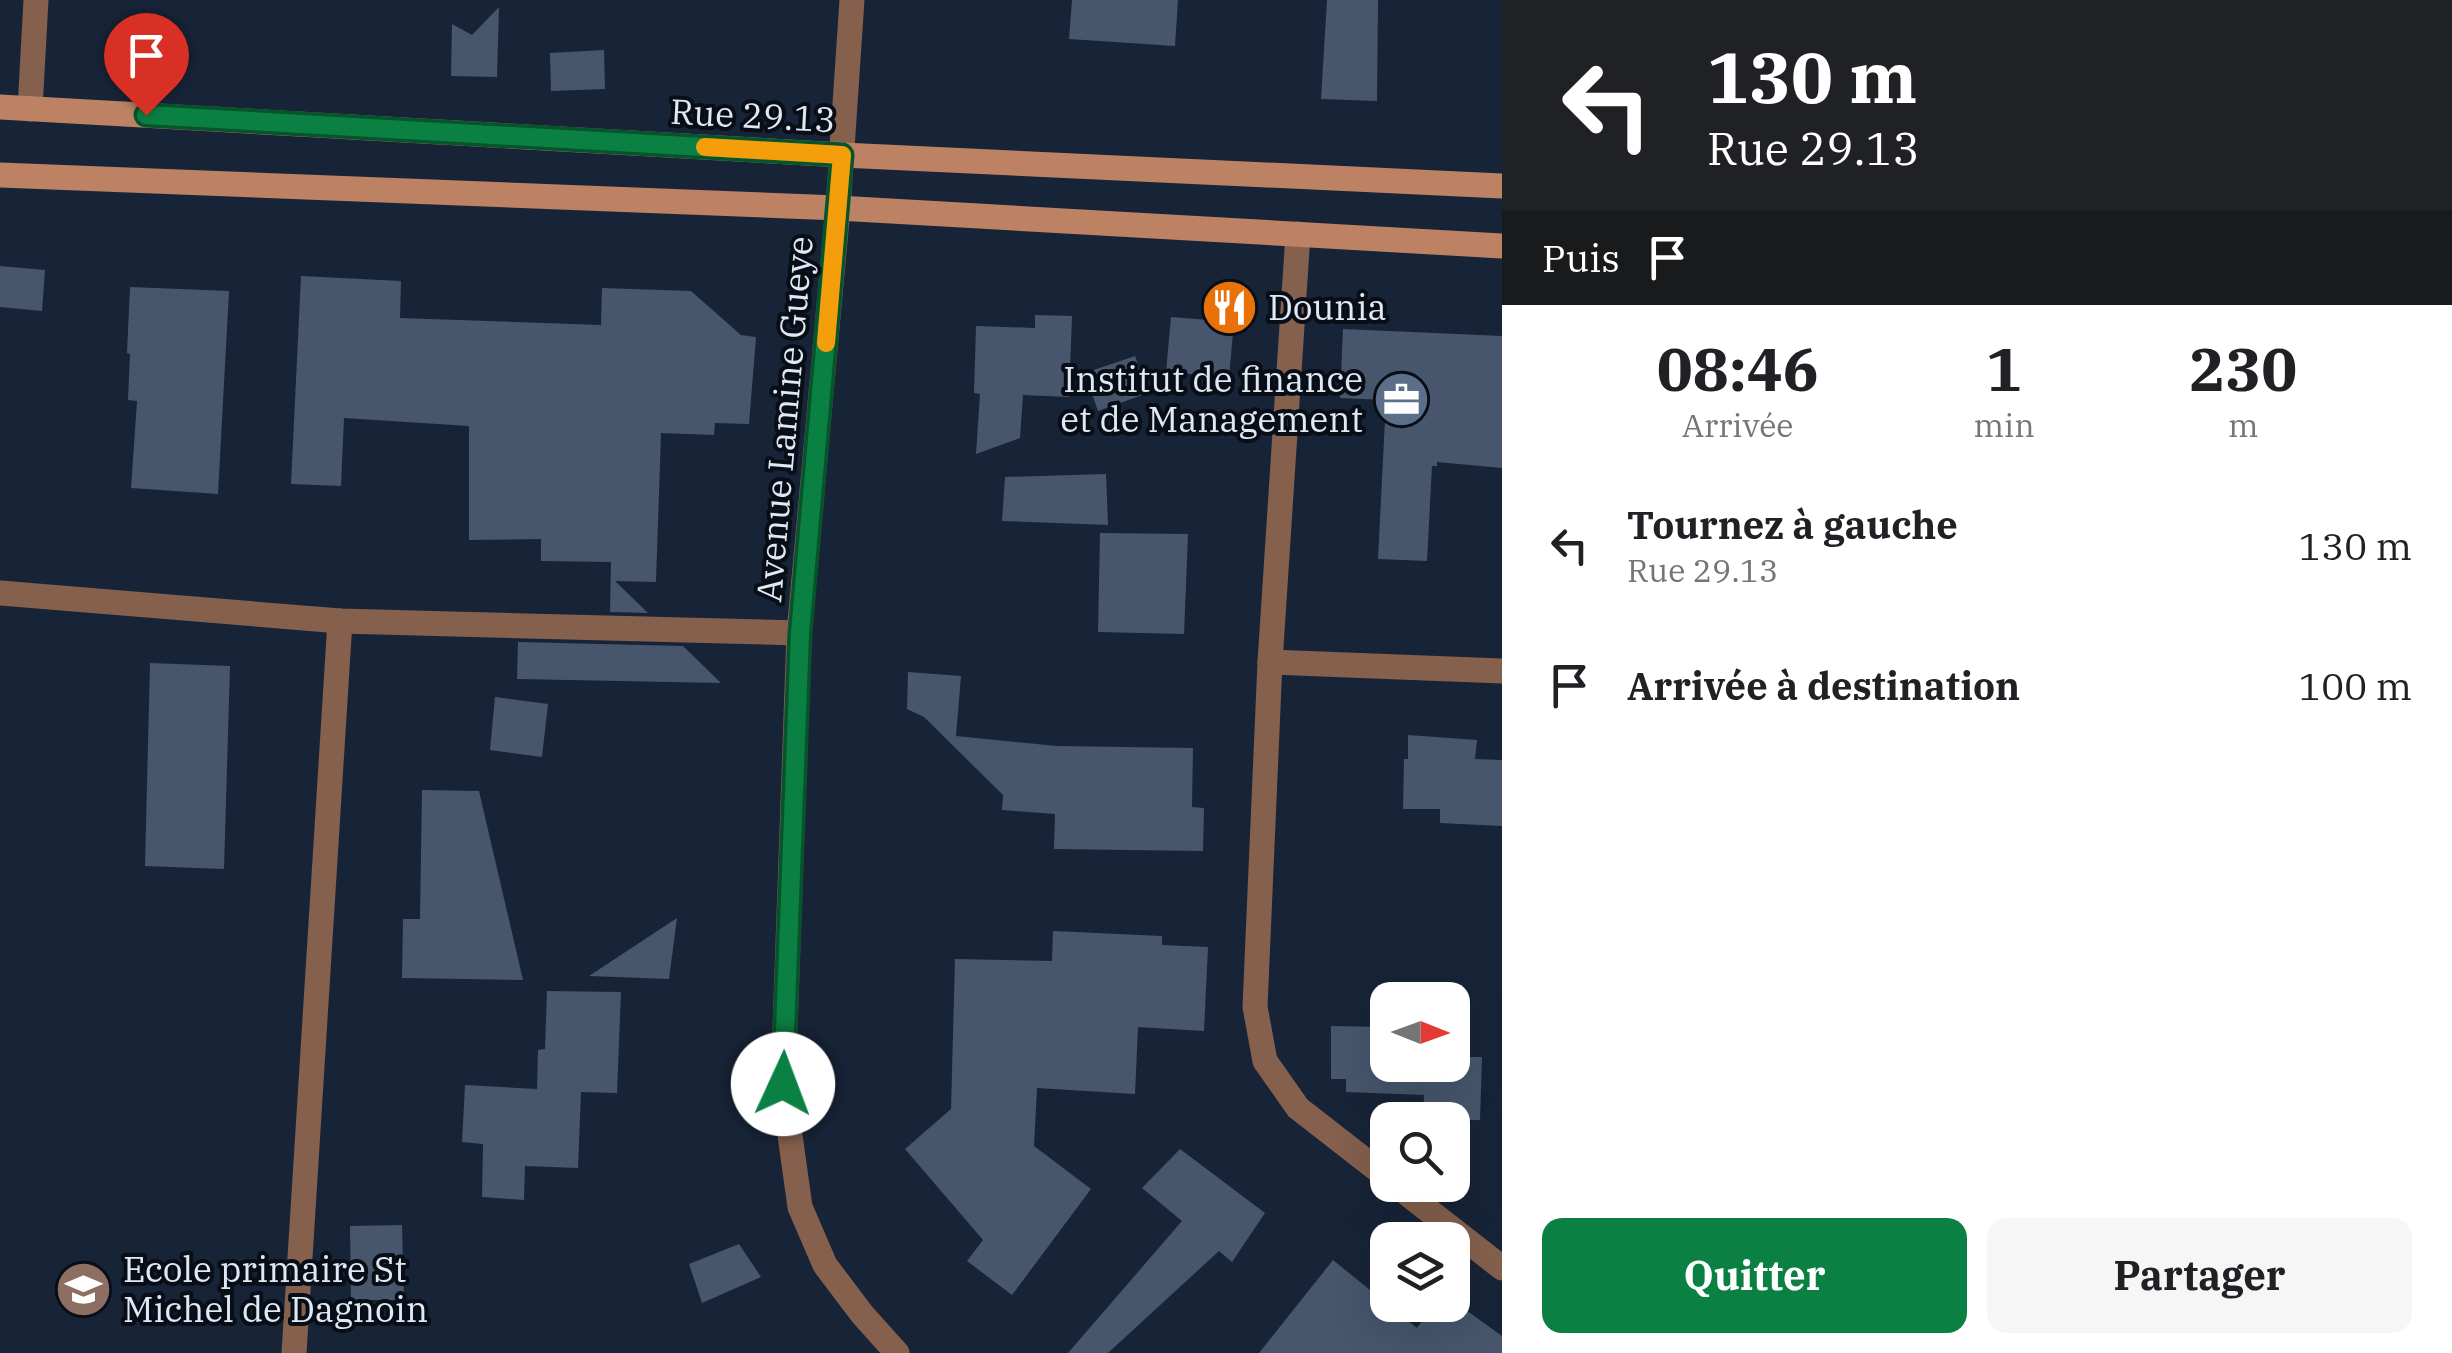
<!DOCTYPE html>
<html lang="fr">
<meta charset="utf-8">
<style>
:root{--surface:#fff;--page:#f6f6f6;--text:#202124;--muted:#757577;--accent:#0b8043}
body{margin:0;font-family:"IBM Plex Serif",serif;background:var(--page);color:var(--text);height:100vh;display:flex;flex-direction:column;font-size:38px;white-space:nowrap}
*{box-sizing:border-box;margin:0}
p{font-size:32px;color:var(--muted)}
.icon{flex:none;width:55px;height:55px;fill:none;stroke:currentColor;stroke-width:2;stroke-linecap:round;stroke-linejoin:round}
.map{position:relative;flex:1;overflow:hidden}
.side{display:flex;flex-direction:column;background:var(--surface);width:950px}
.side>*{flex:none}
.hud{background:#202124;color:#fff;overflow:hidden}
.needle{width:65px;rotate:91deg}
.buttons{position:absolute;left:1370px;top:982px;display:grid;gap:20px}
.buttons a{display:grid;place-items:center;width:100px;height:100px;border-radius:20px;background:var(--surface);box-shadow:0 10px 40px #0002;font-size:50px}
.pin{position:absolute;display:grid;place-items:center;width:85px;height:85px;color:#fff;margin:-102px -42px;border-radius:50% 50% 50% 0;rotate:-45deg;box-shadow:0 0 10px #0007}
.pin .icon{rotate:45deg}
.me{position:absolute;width:110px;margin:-55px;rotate:2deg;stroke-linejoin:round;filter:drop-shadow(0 0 8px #0008)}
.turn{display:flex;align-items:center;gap:35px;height:210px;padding:0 40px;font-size:45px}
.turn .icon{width:130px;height:130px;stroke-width:2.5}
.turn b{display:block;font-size:70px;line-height:85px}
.then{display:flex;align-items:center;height:95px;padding:0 40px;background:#0003;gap:20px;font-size:38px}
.eta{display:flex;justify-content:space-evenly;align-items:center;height:170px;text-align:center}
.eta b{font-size:60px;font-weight:800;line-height:70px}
.action{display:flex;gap:20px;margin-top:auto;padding:20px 40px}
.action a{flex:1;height:115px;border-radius:20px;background:var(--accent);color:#fff;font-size:40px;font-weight:800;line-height:115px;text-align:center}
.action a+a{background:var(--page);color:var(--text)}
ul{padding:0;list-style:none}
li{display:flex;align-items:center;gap:30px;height:140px;padding:0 40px}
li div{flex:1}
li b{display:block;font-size:38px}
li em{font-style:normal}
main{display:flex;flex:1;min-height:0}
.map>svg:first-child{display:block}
.building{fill:#47566c}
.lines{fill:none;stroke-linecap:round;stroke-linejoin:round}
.minor{stroke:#84604d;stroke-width:25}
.secondary{stroke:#bc8263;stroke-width:25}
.route-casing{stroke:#07532c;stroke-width:25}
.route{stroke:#0b8043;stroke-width:18}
.slow{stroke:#f59e0b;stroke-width:18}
.labels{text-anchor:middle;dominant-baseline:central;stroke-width:8;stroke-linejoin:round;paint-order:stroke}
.street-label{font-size:35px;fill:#dfe8f5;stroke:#080d16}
.poi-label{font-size:35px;fill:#dfe8f5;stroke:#080d16;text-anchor:start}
</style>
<main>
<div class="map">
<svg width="1502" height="1353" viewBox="0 0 1502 1353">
<rect width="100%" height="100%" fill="#172437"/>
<g class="building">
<polygon points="1072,0 1178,0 1175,46 1069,39"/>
<polygon points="1327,0 1378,0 1377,101 1321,99"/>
<polygon points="499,7 497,77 451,76 452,24 472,35"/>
<polygon points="604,50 605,89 551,91 550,53"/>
<polygon points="0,266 45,270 42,311 0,307"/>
<polygon points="301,276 401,281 400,318 601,325 602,288 691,291 741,335 756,337 749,424 715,423 714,435 661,433 656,582 615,581 648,613 610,612 611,562 541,561 541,539 469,540 469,426 344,418 341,486 291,484"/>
<polygon points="130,287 229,291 218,494 131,488 137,401 128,400 130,354 127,353"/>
<polygon points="1035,315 1072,316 1069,397 1023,395 1020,438 976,454 980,394 974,393 976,326 1035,328"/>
<polygon points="1171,317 1234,322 1229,377 1166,372"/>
<polygon points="1343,329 1502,336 1502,468 1437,462 1437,466 1432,466 1427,561 1378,559 1386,400 1340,398"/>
<polygon points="1135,356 1148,393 1098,411 1085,373"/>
<polygon points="1106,474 1108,525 1002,521 1005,477"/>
<polygon points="1100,533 1188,534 1184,634 1098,632"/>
<polygon points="518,642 683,646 721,683 517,679"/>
<polygon points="150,663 230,666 224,869 145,866"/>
<polygon points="908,672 961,676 956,736 1057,746 1193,748 1192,807 1204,808 1203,851 1054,849 1055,814 1002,810 1003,795 924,717 907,709"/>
<polygon points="495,697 548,704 542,757 490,750"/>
<polygon points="1408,735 1477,740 1475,759 1502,760 1502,826 1440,823 1440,809 1403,809 1404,759 1408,759"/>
<polygon points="422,790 479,791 523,980 402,978 403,919 420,919"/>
<polygon points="677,918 669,979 589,976"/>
<polygon points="1053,931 1162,936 1162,945 1208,947 1204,1031 1138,1027 1135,1094 1037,1088 1034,1146 1091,1189 1012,1295 967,1261 983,1240 905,1149 951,1109 955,959 1052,961"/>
<polygon points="547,991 621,992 617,1093 581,1092 578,1168 525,1166 524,1200 482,1197 483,1144 462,1142 465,1085 537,1089 538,1050 545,1049"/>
<polygon points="1331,1026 1388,1027 1388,1065 1452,1065 1452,1028 1455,1028 1454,1057 1482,1057 1480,1120 1423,1120 1424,1095 1346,1092 1346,1079 1331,1079"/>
<polygon points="1180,1149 1265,1213 1232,1262 1219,1251 1108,1353 1068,1353 1182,1221 1142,1188"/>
<polygon points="402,1225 404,1300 351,1300 350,1226"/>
<polygon points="739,1244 761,1277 702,1303 689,1264"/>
<polygon points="1333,1260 1417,1328 1433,1305 1459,1305 1502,1336 1502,1353 1259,1353"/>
</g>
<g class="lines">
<g class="minor">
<polyline points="852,0 838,208 799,633 783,1085 800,1207 825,1265 862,1314 897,1353"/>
<polyline points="30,109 36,0"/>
<polyline points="1298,234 1270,662 1255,1007 1265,1061 1298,1108 1388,1178"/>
<polyline points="0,593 340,621 799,633"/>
<polyline points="1270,662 1502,671"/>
<polyline points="1396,1185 1502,1268"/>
<polyline points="294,1353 340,621"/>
</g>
<g class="secondary">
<polyline points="0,107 842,155 1502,186"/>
<polyline points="0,175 838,208 1502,246"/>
</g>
</g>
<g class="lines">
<defs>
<polyline id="route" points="146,115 842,155 800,633 783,1084"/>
</defs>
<use href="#route" class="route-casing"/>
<use href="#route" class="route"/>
<polyline class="slow" points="705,147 842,155 826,343"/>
</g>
<defs>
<symbol id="restaurant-disc" viewBox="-11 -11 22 22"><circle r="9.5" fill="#e8710a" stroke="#080d16"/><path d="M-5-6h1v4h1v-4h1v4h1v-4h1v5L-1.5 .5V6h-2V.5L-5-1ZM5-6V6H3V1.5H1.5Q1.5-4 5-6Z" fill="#fff"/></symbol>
<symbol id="office-disc" viewBox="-11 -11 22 22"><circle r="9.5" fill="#5c6f8a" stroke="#080d16"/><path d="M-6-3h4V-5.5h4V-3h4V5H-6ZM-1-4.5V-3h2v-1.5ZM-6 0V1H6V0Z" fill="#fff"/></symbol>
<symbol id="school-disc" viewBox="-11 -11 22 22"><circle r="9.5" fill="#8d6e63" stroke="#080d16"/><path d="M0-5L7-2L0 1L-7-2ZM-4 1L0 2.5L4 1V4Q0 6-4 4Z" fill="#fff"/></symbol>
</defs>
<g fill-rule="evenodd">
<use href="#restaurant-disc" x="1198" y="276" width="63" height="63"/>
<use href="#office-disc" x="1370" y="368" width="63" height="63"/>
<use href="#school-disc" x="52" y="1258" width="63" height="63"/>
</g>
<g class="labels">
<g class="street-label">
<text transform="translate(753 115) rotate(3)">Rue 29.13</text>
<text transform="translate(784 419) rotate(-85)">Avenue Lamine Gueye</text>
</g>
<g class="poi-label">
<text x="1268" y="307">Dounia</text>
<text x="1363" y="379" text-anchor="end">Institut de finance<tspan x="1363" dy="40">et de Management</tspan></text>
<text x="123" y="1269">Ecole primaire St<tspan x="123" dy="40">Michel de Dagnoin</tspan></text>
</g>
</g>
</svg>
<div class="buttons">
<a><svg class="needle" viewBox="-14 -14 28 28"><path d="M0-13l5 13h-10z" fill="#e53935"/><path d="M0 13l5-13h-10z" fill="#757577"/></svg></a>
<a><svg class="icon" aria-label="search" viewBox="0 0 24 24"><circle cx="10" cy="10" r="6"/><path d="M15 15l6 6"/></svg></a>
<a><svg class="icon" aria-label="layers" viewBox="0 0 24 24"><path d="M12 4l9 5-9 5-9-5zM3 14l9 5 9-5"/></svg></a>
</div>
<div class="pin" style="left:146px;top:115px;background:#d93025"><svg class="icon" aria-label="arrive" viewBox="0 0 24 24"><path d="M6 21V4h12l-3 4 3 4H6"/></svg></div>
<svg class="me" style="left:783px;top:1084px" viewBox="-20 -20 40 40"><circle r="19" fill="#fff"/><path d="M0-13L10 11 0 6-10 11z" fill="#0b8043"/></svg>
</div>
<section class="side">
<div class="hud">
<div class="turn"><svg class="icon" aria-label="left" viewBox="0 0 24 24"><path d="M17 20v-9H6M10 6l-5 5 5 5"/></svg><div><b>130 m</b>Rue 29.13</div></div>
<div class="then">Puis<svg class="icon" aria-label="arrive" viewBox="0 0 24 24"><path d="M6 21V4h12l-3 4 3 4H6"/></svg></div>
</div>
<div class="eta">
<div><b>08:46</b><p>Arrivée</p></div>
<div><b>1</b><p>min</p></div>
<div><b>230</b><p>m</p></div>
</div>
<ul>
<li><svg class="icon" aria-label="left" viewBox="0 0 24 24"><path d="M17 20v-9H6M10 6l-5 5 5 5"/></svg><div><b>Tournez à gauche</b><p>Rue 29.13</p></div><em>130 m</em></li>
<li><svg class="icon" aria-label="arrive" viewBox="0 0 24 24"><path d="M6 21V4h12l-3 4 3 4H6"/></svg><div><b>Arrivée à destination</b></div><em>100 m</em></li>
</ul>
<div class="action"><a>Quitter</a><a>Partager</a></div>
</section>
</main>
